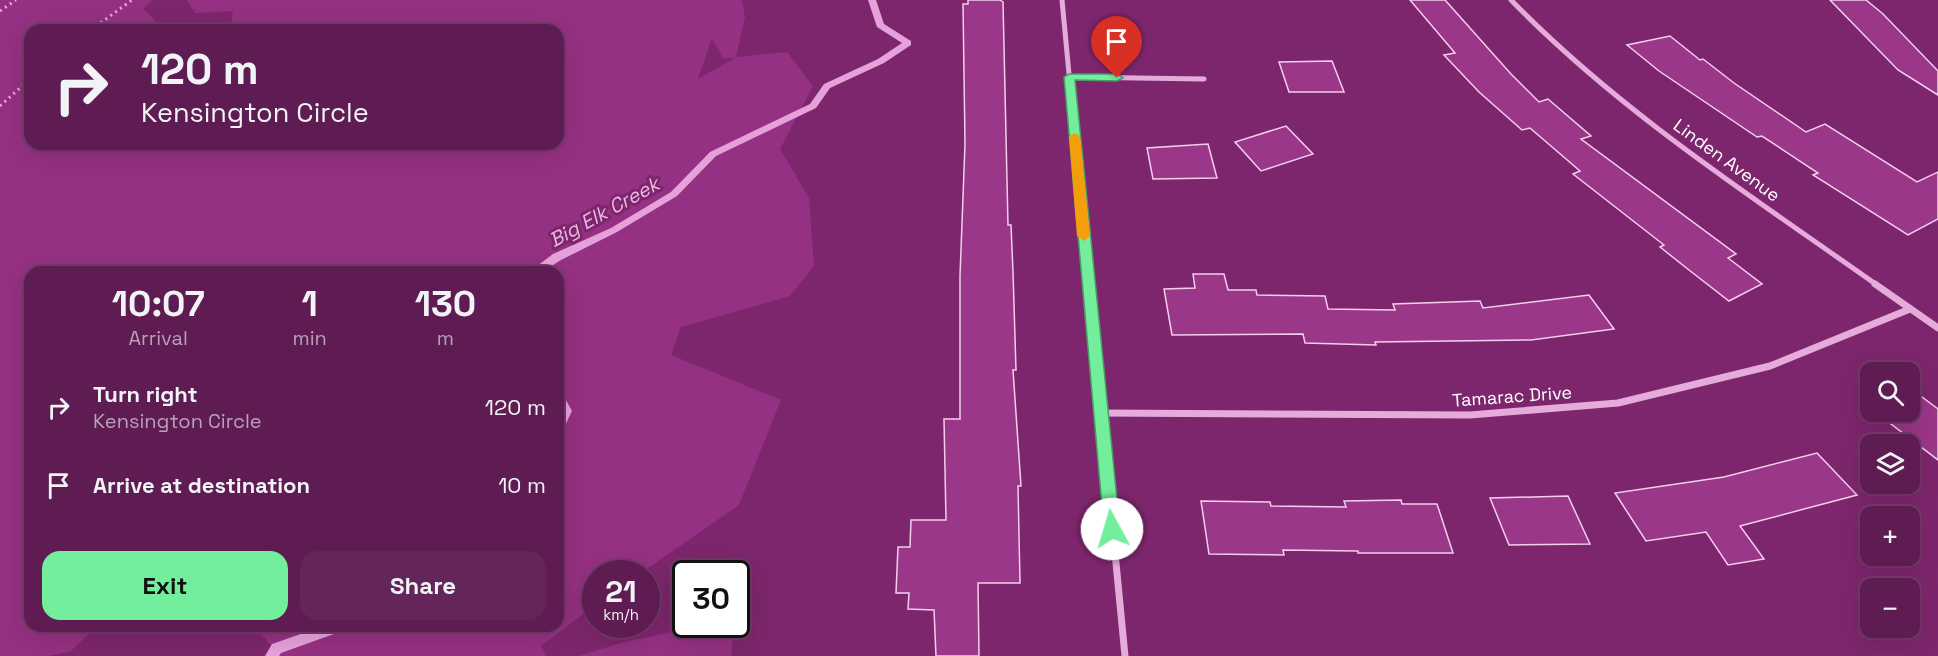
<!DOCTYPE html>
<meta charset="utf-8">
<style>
:root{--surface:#5e1c52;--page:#642559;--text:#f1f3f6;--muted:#b9a1b8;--line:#733a69;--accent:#72ee9d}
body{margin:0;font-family:"Space Grotesk",sans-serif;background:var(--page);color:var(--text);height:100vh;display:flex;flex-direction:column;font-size:22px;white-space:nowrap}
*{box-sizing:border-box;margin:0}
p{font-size:20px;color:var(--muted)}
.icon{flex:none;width:33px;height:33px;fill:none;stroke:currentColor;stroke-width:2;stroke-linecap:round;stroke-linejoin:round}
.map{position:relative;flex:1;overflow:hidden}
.sheet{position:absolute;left:24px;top:266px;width:540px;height:366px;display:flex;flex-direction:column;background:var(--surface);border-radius:18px;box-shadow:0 6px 24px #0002,0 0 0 2px var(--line)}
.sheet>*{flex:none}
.top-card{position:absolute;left:24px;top:24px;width:540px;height:126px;border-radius:18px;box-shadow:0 6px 24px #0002,0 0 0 2px var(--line);background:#5e1c52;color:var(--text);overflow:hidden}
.controls{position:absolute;left:1860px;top:362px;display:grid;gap:12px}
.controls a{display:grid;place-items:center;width:60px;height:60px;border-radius:12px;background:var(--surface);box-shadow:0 6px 24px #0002,0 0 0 2px var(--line);font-size:30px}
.speed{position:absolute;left:582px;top:560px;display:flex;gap:12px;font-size:30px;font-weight:700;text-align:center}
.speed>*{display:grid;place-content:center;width:78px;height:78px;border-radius:50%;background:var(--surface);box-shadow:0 6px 24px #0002,0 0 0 2px var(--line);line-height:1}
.speed small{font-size:15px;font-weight:400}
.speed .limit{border:3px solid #111;border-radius:9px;background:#fff;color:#111}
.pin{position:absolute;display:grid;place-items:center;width:51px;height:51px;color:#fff;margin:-62px -26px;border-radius:50% 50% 50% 0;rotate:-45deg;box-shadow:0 0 6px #0007}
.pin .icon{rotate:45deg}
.me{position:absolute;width:66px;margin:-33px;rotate:354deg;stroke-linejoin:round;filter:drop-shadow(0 0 4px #0008)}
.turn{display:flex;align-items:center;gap:21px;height:126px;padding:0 18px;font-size:27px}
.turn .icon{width:78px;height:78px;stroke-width:2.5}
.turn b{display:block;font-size:42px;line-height:51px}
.eta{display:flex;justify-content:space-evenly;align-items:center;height:102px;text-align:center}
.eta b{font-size:36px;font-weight:700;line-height:42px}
.primary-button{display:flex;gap:12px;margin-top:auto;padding:12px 18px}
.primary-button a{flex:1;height:69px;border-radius:18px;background:var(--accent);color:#111;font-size:24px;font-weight:700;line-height:69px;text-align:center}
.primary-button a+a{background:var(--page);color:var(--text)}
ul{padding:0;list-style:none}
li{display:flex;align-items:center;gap:18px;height:78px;padding:0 18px}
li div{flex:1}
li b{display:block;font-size:22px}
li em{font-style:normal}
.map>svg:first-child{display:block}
.green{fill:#953183;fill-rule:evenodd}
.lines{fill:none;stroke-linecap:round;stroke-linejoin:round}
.stream{fill:#e6a1da;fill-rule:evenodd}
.building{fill:#9b3788;stroke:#f4cfed;stroke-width:1.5}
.path{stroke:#e5acdb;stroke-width:3;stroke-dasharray:2 4;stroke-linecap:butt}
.minor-far1{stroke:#e5acdb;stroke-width:5}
.minor{stroke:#e5acdb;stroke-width:7}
.route{fill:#72ee9d;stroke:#4a9b66;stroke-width:1.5}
.slow{fill:#f59e0b}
.labels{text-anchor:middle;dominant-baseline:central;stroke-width:6;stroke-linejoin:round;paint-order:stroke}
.street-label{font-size:18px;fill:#fff;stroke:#7e266d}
.water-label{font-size:20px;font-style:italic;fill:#edb8e3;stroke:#7e266d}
</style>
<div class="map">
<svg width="1938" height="656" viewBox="0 0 1938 656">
<rect width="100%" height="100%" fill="#7e266d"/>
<g class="green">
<path d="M 0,0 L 152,0 L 143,9 L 165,30 L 30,30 L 30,144 L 558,144 L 558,30 L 230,30 L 233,11 L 195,13 L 187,0 L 742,0 L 745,17 L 736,57 L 787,52 L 813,86 L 780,149 L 809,198 L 814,266 L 790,296 L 681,327 L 671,355 L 781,400 L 739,505 L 641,573 L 596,573 L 595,605 L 541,646 L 546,656 L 279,656 L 255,626 L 558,626 L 558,272 L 30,272 L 30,626 L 97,626 L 71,651 L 49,656 L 0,656 ZM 712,38 L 723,58 L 735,58 L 698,79 Z"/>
<polygon points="713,624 734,624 731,656 579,656 624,642"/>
</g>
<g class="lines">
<g class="stream">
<polygon points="868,0 876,0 884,24 911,41 911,45 884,63 830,88 816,108 716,156 677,196 617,232 561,260 542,272 529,272 553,254 611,228 671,192 710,152 810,104 824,84 878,59 902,43 877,27"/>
<polygon points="558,392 562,393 572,411 562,432 558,434 558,416 560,411 558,407"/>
<polygon points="324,626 346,626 345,630 281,653 279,656 265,656 272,644"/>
</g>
</g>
<g class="building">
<polygon points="968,0 1000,0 1003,2 1008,225 1011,225 1013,272 1016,370 1013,370 1021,486 1018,486 1020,583 978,583 979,656 936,656 934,610 908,609 909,593 896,593 898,547 910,547 911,520 946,520 944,419 960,419 960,276 965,144 963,4 968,4"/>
<polygon points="1410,0 1445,0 1511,74 1539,102 1548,99 1591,136 1581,139 1736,254 1728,258 1762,284 1729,301 1689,270 1660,247 1664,245 1573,174 1580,171 1530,128 1522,130 1479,92 1444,55 1455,53"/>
<polygon points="1830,0 1866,0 1883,14 1938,71 1938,95 1898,70"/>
<polygon points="1670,36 1700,60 1703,59 1734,83 1806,132 1825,124 1917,182 1938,172 1938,219 1908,235 1813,175 1818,173 1762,136 1757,137 1659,71 1627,45"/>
<polygon points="1332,61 1344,92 1289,92 1279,62"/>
<polygon points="1286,126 1313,154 1261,171 1235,142"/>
<polygon points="1208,144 1217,178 1153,179 1147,148"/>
<polygon points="1193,274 1224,274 1228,290 1256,290 1257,295 1325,296 1328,309 1395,310 1393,304 1480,301 1483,308 1589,295 1614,329 1531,340 1375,342 1376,345 1305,343 1303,334 1172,335 1164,289 1195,288"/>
<polygon points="1910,388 1938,409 1938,460 1874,411 1910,411"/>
<polygon points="1817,453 1857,495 1740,526 1764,559 1728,565 1706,532 1646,541 1615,493 1724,477"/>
<polygon points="1568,496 1590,544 1509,545 1490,498"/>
<polygon points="1401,500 1402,504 1437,504 1453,553 1358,553 1358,551 1283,550 1284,555 1209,554 1201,501 1270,502 1271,506 1346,507 1344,501"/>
</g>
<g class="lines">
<g class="path">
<polyline points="0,11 16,0"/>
<polyline points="91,30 132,0"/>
<polyline points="0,106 30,79"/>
</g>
<g class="minor-far1">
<polyline points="1062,0 1089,285"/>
<path d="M 1511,0 C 1619,111 1751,196 1877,285"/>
<polyline points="1069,77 1204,79"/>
</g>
<g class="minor">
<polyline points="1089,284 1125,656"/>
<polyline points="1875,284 1938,328"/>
<polyline points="1100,413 1470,415 1618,403 1770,366 1910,309"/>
</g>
</g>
<polygon class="route" points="1069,74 1117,74 1123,78 1117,81 1075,80 1120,529 1118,534 1112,536 1106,534 1104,529 1064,77"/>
<polygon class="slow" points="1075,133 1080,136 1090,236 1084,241 1077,236 1069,136"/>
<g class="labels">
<g class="street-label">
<text transform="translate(1727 160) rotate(36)">Linden Avenue</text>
<text transform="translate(1512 396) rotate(-4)">Tamarac Drive</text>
</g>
<g class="water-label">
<text transform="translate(604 212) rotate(-29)">Big Elk Creek</text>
</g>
</g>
</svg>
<div class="controls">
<a><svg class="icon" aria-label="search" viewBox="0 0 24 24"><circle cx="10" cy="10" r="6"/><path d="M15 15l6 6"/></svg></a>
<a><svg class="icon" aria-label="layers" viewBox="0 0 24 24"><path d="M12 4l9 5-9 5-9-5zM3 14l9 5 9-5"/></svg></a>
<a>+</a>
<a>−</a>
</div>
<div class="speed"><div>21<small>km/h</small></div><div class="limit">30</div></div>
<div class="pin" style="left:1117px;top:78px;background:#d93025"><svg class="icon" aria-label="arrive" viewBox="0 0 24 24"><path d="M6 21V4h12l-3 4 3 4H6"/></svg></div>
<svg class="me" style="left:1112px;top:529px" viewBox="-20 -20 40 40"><circle r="19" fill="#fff"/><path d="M0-13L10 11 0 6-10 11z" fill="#72ee9d"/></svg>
<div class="top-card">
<div class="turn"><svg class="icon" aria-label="right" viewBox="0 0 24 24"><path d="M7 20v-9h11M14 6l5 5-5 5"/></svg><div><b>120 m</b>Kensington Circle</div></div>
</div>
<section class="sheet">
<div class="eta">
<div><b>10:07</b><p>Arrival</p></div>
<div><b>1</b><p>min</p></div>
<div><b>130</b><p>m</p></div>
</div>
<ul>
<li><svg class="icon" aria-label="right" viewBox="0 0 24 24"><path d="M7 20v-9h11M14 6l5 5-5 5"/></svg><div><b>Turn right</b><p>Kensington Circle</p></div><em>120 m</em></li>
<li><svg class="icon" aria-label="arrive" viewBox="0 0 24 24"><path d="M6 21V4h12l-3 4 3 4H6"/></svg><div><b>Arrive at destination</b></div><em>10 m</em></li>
</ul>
<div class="primary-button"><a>Exit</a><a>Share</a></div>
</section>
</div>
